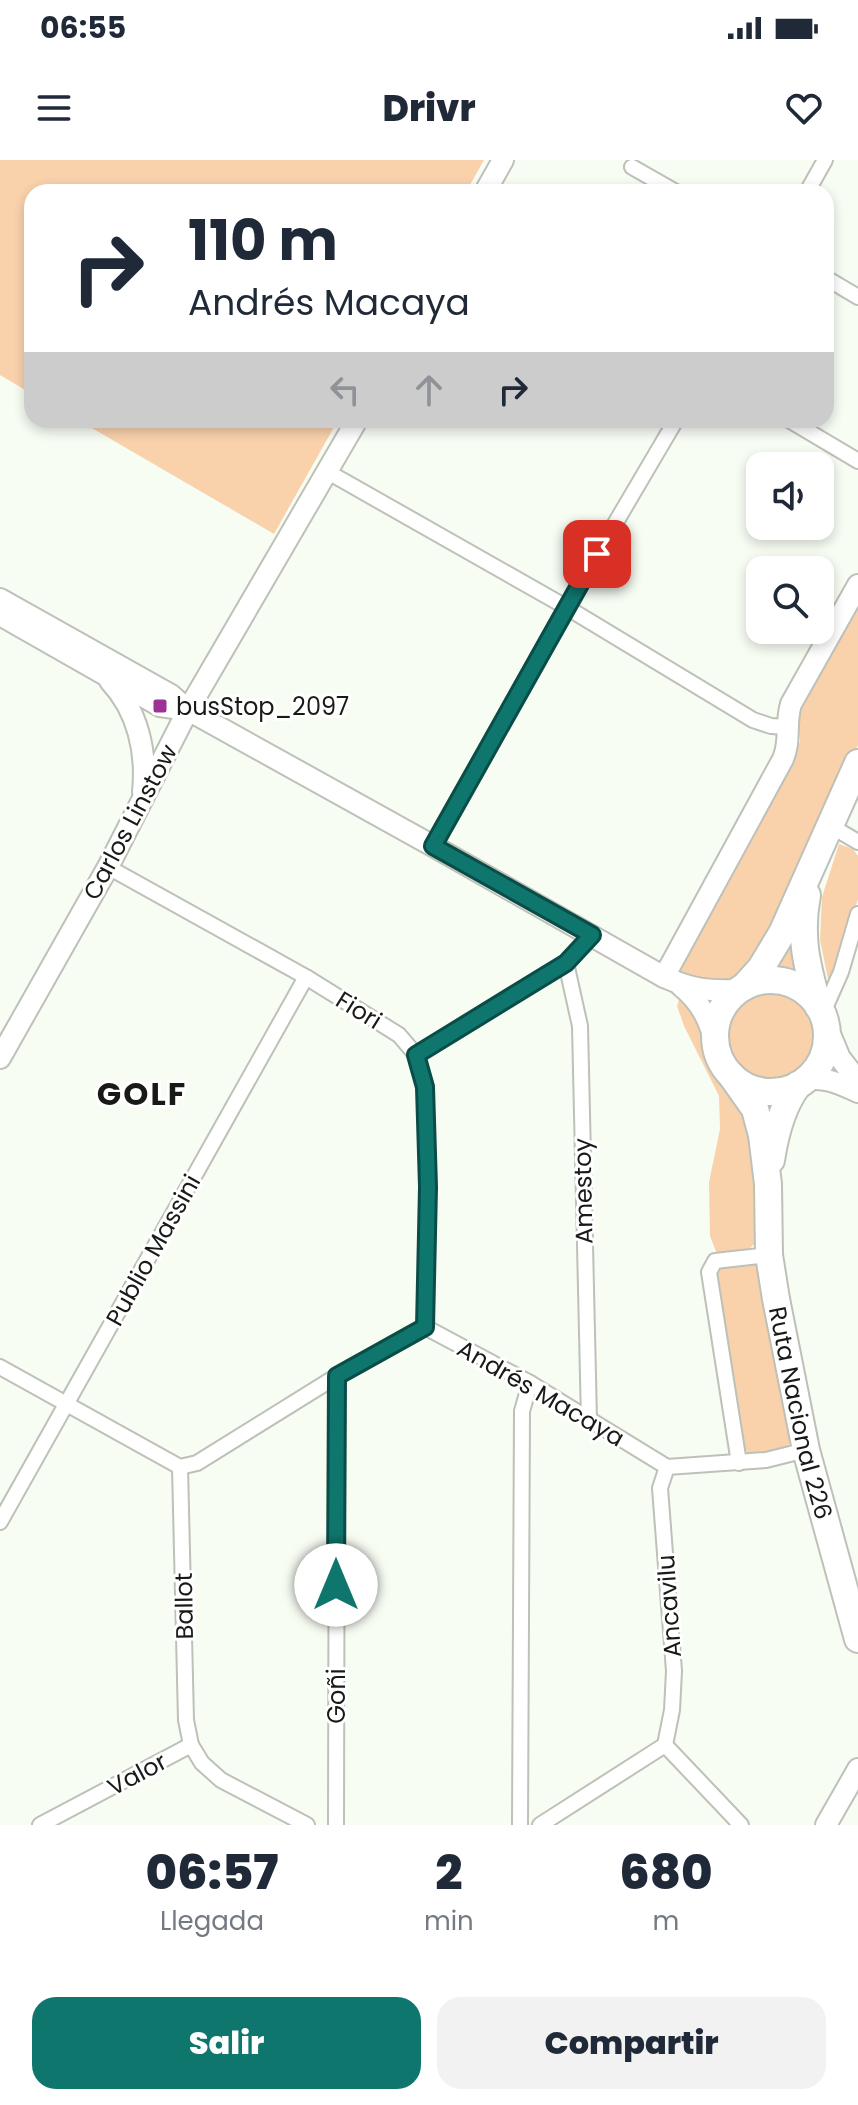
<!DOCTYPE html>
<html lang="es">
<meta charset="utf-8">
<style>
:root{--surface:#fff;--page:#f2f2f3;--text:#1f2937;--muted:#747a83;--accent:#0f766e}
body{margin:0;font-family:Poppins,sans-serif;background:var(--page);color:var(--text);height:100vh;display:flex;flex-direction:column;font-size:30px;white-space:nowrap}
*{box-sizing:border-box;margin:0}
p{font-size:26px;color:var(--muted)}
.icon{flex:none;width:44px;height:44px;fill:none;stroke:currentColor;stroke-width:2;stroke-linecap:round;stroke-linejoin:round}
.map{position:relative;height:1665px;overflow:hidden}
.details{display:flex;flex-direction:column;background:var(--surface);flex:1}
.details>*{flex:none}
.top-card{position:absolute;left:24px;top:24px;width:810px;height:244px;border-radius:24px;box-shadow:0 4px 12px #0003;background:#fff;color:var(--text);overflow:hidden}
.controls{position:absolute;left:746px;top:292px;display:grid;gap:16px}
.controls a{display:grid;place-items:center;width:88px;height:88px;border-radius:16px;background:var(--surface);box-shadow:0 4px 12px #0003;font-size:40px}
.pin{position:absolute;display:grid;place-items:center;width:68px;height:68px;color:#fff;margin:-34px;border-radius:16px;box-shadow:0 4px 12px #0006}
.me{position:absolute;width:88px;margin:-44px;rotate:0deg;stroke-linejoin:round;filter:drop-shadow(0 0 6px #0008)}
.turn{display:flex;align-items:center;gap:28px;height:168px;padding:0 32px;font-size:36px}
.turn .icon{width:104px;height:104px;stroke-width:2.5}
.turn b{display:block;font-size:56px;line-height:68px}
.lanes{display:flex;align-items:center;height:76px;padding:0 32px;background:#0003;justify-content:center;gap:40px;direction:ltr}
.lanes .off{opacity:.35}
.eta{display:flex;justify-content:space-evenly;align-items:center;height:136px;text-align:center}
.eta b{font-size:48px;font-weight:800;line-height:56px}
.cta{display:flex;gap:16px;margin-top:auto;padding:16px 32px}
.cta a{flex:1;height:92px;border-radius:24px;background:var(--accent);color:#fff;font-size:32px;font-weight:800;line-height:92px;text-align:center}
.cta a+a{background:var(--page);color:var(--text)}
.status{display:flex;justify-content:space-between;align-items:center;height:56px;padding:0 40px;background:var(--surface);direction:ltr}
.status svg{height:22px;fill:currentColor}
header{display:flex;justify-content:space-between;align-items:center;height:104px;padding:0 32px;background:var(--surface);font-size:36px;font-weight:800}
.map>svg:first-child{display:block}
.green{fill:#f9d2ac}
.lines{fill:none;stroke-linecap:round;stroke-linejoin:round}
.street-casing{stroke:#bdc1b8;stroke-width:18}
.secondary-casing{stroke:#bdc1b8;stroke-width:24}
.highway-casing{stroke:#bdc1b8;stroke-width:30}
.street{stroke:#fff;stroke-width:14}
.secondary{stroke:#fff;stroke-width:20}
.highway{stroke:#fff;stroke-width:26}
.route-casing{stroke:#0a4d48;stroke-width:20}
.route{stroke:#0f766e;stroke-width:14}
.poi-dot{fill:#9c3295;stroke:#fff;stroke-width:3}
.labels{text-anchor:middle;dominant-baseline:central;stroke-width:6;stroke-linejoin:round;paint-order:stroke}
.poi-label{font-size:24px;fill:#181a17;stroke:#fff;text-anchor:start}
.street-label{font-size:24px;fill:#181a17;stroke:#fff}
.district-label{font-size:32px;font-weight:bold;letter-spacing:2px;fill:#181a17;stroke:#fff}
</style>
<div class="status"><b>06:55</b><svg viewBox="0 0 49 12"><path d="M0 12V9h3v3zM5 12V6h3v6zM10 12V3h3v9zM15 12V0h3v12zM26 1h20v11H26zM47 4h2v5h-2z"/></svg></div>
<header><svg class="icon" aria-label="menu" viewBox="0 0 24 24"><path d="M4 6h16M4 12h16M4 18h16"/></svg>Drivr<svg class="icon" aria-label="heart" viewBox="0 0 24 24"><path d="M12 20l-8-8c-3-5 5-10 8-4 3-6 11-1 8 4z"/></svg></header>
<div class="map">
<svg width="858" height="1665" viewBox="0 0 858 1665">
<rect width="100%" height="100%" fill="#f8fdf4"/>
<g class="green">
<polygon points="0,0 484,0 466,32 32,32 32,234 0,215"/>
<polygon points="78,260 338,260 274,374"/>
<polygon points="858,442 858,585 805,687 801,714 747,810 726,824 682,816 679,805 682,794 800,582 798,548"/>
<polygon points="839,684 853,689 858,696 858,739 843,790 829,824 820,780 822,737"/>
<polygon points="800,743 798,817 786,813 768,812"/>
<circle cx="771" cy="875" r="48"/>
<path d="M 680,836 L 690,843 L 713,901 L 741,947 L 755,999 L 756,1081 C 749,1095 731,1093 717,1094 L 710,1076 L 709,1022 L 720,969 L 719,936 L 684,866 L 677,846 Z"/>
<polygon points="754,1103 761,1107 796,1276 784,1290 751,1296 744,1289 714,1117 719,1108"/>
</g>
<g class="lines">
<defs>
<g id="street">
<polyline points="632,7 676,32"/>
<polyline points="807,32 825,0"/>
<polyline points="826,118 858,137"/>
<polyline points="789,260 858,301"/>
<polyline points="328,312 566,447 753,560 771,566 787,567"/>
<polyline points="829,665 858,682"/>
<polyline points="433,686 566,447 676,260"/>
<polyline points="108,707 306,817 399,875 416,895 425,927 428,1027 425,1167"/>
<polyline points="566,803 580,866 589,1260"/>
<polyline points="822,855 841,812 858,754"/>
<polyline points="416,895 566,803 592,775"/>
<polyline points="0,1207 180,1307 197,1303 337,1216 425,1167 530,1223 667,1307 766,1300 806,1290"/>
<polyline points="739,1303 709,1112 715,1101 769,1095"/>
<polyline points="180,1307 186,1560 191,1585"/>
<polyline points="0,1362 306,817"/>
<polyline points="665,1585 672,1550 674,1511 660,1328 667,1307"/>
<polyline points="40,1665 191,1585 202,1603 221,1620 307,1665"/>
<polyline points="336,1665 337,1216"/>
<polyline points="520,1665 522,1251 530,1223"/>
<polyline points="540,1665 665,1585 741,1665"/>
</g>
<g id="secondary">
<polyline points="485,32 503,0"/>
<path d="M 0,439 L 171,535 L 188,550 L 433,686 L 664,817 C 694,830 707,831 739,830"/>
<polyline points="0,455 160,546 188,550"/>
<path d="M 110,521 C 138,551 147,592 143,632"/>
<path d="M 664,817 L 783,599 C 791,581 785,563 791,544 L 858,425"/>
<path d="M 681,826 C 702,843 710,861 716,887"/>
<polyline points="825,862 840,898 858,921"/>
<polyline points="0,898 108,707 188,550 357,260"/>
<path d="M 805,920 C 825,916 840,924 858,932"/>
<polyline points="826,1665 858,1609"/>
</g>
<g id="highway">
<path d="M 807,735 C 799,777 807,806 818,846"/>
<circle cx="771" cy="876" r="56"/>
<polyline points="744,827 761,808 782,773 858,603"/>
<path id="s1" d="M 731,915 L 755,949 L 762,975 L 768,1024 L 769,1095 L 776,1139 L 806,1290 L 858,1479"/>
<path d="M 771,1000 C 775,974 782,946 798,925"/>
</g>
</defs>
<use href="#street" class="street-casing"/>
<use href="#secondary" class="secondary-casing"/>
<use href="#highway" class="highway-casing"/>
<use href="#street" class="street"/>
<use href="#secondary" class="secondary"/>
<use href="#highway" class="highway"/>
</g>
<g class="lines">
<defs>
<polyline id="route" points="336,1425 337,1216 425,1167 428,1027 425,927 416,895 566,803 592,775 433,686 597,394"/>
</defs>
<use href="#route" class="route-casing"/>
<use href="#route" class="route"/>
</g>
<rect class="poi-dot" x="152" y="538" width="16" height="16" rx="4"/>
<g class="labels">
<g class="poi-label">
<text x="176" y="546">busStop_2097</text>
</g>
<g class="street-label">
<text transform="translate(130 662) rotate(-62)">Carlos Linstow</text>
<text transform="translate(359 850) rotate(32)">Fiori</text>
<text transform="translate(583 1031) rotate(-91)">Amestoy</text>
<text transform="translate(153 1090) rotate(-61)">Publio Massini</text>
<text transform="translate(541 1233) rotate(30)">Andrés Macaya</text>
<text stroke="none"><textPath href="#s1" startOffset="350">Ruta Nacional 226</textPath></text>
<text transform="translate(184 1446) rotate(-91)">Ballot</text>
<text transform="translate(669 1446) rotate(-94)">Ancavilu</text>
<text transform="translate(336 1536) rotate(-90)">Goñi</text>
<text transform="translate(137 1614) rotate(-28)">Valor</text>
</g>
<g class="district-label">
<text x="142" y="933">GOLF</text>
</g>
</g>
</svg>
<div class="controls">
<a><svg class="icon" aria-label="sound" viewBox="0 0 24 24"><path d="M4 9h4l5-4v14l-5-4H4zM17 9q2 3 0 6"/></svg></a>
<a><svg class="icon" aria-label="search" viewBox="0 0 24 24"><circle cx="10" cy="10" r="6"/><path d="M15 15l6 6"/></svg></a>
</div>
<div class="pin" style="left:597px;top:394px;background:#d93025"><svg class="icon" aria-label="arrive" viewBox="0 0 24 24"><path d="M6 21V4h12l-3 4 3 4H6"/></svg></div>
<svg class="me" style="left:336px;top:1425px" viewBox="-20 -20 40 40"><circle r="19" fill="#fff"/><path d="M0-13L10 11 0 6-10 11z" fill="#0f766e"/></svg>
<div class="top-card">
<div class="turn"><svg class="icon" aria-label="right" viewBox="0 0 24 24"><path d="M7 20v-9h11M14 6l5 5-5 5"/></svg><div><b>110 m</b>Andrés Macaya</div></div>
<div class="lanes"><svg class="icon off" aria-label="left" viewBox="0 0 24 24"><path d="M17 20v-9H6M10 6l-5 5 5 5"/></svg><svg class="icon off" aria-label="ahead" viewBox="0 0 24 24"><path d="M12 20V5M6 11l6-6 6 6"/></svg><svg class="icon" aria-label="right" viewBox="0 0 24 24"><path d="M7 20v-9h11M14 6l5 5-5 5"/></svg></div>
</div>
</div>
<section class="details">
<div class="eta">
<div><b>06:57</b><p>Llegada</p></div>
<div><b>2</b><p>min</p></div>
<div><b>680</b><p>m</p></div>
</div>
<div class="cta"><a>Salir</a><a>Compartir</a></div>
</section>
